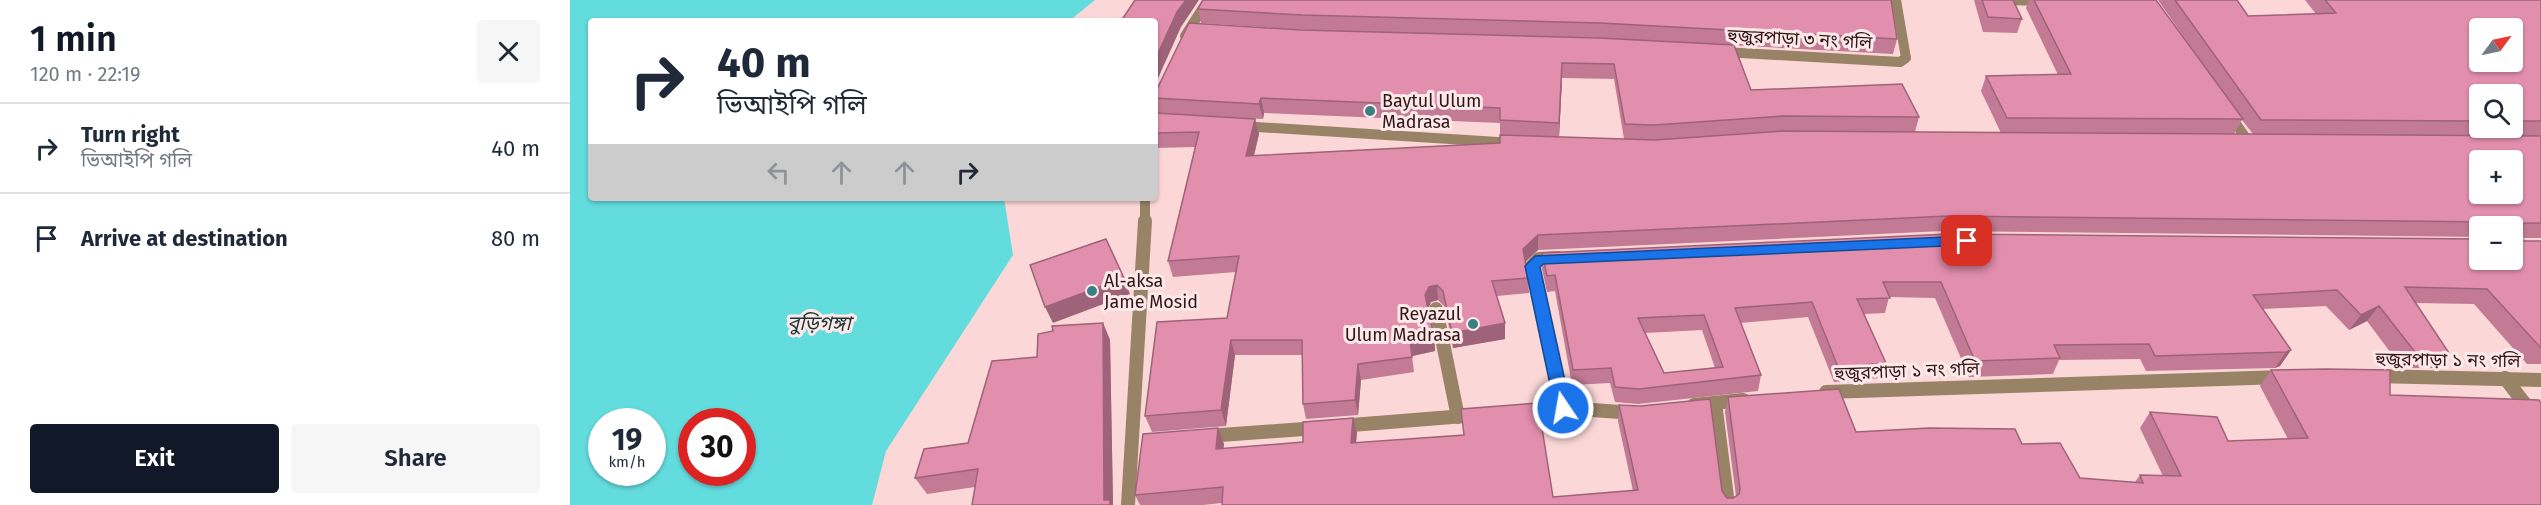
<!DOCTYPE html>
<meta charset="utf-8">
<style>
:root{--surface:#fff;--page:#f6f6f7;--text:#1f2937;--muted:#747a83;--line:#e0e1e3;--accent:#111827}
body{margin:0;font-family:"Fira Sans","Noto Sans Bengali",sans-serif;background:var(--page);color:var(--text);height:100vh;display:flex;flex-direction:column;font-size:22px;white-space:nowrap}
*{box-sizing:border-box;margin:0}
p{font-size:20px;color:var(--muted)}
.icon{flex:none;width:33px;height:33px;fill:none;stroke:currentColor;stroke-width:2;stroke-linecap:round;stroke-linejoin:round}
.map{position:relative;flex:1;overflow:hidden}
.side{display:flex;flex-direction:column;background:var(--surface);width:570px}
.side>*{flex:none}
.hud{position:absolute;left:18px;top:18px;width:570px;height:183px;border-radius:6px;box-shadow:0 2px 4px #0004;background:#fff;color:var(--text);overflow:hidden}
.needle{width:39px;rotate:57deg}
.fabs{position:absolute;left:1899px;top:18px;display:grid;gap:12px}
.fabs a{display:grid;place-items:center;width:54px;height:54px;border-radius:6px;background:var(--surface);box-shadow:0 2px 4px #0004;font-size:30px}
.speed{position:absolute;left:18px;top:408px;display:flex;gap:12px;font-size:30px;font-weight:700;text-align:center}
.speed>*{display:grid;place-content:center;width:78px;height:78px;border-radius:50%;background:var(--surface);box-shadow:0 2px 4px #0004;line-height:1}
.speed small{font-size:15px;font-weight:400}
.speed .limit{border:9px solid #d22;background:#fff;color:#111}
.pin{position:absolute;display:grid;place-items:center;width:51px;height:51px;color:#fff;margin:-26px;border-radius:12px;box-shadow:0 3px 9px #0006}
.me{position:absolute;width:66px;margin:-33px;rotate:348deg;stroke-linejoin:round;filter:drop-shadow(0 0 4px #0008)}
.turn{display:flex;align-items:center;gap:21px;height:126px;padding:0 30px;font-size:27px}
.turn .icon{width:78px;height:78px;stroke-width:2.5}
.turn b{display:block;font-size:42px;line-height:51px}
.lanes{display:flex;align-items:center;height:57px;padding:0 30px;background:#0003;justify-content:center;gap:30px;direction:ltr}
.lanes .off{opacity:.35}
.round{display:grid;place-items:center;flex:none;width:63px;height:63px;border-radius:6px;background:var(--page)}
.overview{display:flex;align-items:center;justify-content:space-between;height:102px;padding:0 30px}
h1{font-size:36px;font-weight:600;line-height:45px;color:var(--accent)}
.action{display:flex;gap:12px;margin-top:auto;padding:12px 30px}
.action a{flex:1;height:69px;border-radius:6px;background:var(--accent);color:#fff;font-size:24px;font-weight:600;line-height:69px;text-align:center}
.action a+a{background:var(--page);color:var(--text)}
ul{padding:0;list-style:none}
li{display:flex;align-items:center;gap:18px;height:90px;padding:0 30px;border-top:2px solid var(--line)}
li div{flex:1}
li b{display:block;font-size:22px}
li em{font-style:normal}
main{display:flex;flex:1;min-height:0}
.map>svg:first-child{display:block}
.water{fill:#63dcde;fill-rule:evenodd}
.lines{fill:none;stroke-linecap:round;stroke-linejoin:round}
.minor-far1{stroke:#988366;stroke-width:10}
.minor{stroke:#988366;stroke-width:14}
.tertiary-far1{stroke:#988366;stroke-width:10}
.tertiary{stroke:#988366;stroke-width:14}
.wall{fill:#c27a95;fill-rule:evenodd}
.shaded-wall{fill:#9e6379}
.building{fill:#e28ead;stroke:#9e6379;stroke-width:1.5;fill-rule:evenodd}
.route{fill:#1a73e8;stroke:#114b97;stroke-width:1.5}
.poi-dot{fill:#388182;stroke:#fce9e9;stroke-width:2}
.labels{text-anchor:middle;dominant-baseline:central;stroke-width:6;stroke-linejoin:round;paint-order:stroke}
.street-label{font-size:18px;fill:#351417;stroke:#fce9e9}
.poi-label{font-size:18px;fill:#351417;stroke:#fce9e9;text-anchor:start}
.water-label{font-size:20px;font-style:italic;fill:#1f3535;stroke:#fce9e9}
</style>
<main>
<section class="side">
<div class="overview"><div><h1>1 min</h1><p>120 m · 22:19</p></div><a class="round"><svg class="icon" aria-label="close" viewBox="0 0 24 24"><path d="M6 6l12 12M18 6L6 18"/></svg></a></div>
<ul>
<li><svg class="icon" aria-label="right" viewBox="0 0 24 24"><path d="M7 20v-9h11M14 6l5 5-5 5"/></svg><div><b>Turn right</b><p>ভিআইপি গলি</p></div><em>40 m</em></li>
<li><svg class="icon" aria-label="arrive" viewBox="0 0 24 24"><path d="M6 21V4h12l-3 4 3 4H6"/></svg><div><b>Arrive at destination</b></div><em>80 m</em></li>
</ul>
<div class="action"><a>Exit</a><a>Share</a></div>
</section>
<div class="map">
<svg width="1971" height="505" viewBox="0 0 1971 505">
<rect width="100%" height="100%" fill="#fcd7d7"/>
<path class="water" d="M 0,0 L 525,0 L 499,21 L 21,21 L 21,198 L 434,198 L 443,255 L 316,451 L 302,505 L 0,505 ZM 32,422 L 82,422 L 82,472 L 32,472 ZM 122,422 L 172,422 L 172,472 L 122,472 Z"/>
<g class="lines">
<g class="minor-far1">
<polyline points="1436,0 1475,1"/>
<polyline points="1153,52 1330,62 1336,58 1326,0"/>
<polyline points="1659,114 1678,141"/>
<polyline points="671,126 944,143"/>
</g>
<g class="minor">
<polyline points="988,258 969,259 962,266 993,408"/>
<polyline points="866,309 888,417"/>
<polyline points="1804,376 1971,380"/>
<polyline points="1935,378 1971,425"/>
<polyline points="1256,392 1712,377"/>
<polyline points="1145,403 1158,505"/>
<polyline points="1124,405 1173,400"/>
<polyline points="954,411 993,408 1065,413"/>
<polyline points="769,426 907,415"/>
<polyline points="637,436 748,428"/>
</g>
<g class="tertiary-far1">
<polyline points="615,36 638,0"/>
<polyline points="575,198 575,222"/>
</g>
<polyline class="tertiary" points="558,505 575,221"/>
</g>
<g class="wall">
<polygon points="633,0 1327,39 1323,54 1029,38 734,30 631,23 628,9"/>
<polygon points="1404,0 1443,0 1452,19 1447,33 1413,32"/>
<path d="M 1459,0 L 1586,0 L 1646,83 L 1588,0 L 1667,0 L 1678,16 L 1746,14 L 1735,0 L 1971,0 L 1971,238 L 1950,238 L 1955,241 L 1971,241 L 1971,364 L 1957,364 L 1904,304 L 1845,303 L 1879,353 L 1865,368 L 1832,368 L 1797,321 L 1779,330 L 1756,306 L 1693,309 L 1721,350 L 1710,366 L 1705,368 L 1576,371 L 1570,359 L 1489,360 L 1483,374 L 1399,377 L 1365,298 L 1319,297 L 1315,313 L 1294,314 L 1316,363 L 1311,378 L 1264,382 L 1238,317 L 1170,323 L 1191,375 L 1188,391 L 1068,404 L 1045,402 L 1040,383 L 1002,385 L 985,291 L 977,292 L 972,269 L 972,253 L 1910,260 L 1942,226 L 1910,226 L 1910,237 L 1373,231 L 968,250 L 955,262 L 958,278 L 959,293 L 927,296 L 935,323 L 935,339 L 883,348 L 875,307 L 868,300 L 861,302 L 858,309 L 864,336 L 865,351 L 842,356 L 844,372 L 791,380 L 788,415 L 736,419 L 733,404 L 732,355 L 665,355 L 656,426 L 582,432 L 575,416 L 657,318 L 666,272 L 603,277 L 598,261 L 625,147 L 585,148 L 585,113 L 685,119 L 689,134 L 684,156 L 930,143 L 930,123 L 694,113 L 693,119 L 585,113 L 585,89 L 731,30 L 1029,38 L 1181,90 L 1349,117 L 1345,132 L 1431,133 L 1411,91 L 1416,76 L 1488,75 L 1456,8 ZM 992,78 L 1044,79 L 1054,139 L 989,137 ZM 1910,94 L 1942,94 L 1942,128 L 1910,128 ZM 1672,120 L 1683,134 L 1664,134 ZM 1132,330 L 1145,368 L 1094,373 L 1075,333 Z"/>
<polygon points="533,323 540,340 543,505 405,487 357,494 345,478 398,443 467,357"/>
<polygon points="1701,370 1820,395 1971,505 652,503 633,505 570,505 565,495 654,444 653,449 733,442 787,433 786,443 983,497 1063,491 1048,421 1049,405 1152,491 1157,498 1163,498 1166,496 1155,412 1158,397 1286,432 1452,444 1510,478 1565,482 1570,475 1593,476 1570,428 1580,412 1658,441 1718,439 1690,386"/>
</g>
<g class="shaded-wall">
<polygon points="616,0 629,0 611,27 585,85 585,60 607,12"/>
<polygon points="992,63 992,78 989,138 989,123"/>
<polygon points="691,98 694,113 693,119 689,104"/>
<polygon points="685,119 689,134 680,171 676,156"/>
<polygon points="1955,223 1942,237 1947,227"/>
<polygon points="968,235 968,250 953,264 953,249"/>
<polygon points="554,278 560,294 483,323 475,307"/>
<polygon points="867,285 868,300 861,302 857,311 855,295 859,287"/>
<polygon points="1809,306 1797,321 1779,330 1791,315"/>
<polygon points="533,323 540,340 543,505 537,505 534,500"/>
<polygon points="935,323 935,339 883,348 882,333"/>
<polygon points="864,336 865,351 842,356 844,372 840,340"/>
<polygon points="661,340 665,355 656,426 651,410"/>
<polygon points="1721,350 1710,366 1705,368 1716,352"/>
<polygon points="788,364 791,380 788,415 785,400"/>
<polygon points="783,418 787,433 784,459 781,443"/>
<polygon points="648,428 654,444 651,465 646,449"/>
</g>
<g class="building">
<polygon points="565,0 616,0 607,12 585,60 585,21 551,21"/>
<polygon points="633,0 1321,0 1327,39 1030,23 732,15 628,9"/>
<polygon points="1412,0 1443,0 1452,19 1418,17"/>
<polygon points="1464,0 1586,0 1673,119 1437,118 1416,76 1501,74"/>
<path d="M 1605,0 L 1667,0 L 1678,16 L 1766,13 L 1755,0 L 1971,0 L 1971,121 L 1942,121 L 1942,94 L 1910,94 L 1910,121 L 1691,120 ZM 1910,28 L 1942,28 L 1942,62 L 1910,62 Z"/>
<polygon points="619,23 731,30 1029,38 1164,45 1181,90 1332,84 1349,117 1213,116 1084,125 1055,124 1044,64 992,63 989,123 930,120 930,108 691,98 689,104 585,98 585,89 587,89"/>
<path d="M 585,113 L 685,119 L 676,156 L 930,143 L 930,135 L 1085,140 L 1213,131 L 1971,136 L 1971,223 L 1955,223 L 1947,227 L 1946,232 L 1948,237 L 1955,241 L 1971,241 L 1971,348 L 1917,289 L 1835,287 L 1879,353 L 1845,352 L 1809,306 L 1791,315 L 1767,290 L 1683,295 L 1721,350 L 1716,352 L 1585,356 L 1579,344 L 1484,345 L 1490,358 L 1405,361 L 1371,282 L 1313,282 L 1320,298 L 1287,299 L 1316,363 L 1268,367 L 1242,302 L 1165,308 L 1191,375 L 1069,389 L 1045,387 L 1041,368 L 1003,370 L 985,275 L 977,276 L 972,253 L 1378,234 L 1910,239 L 1910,260 L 1942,260 L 1942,226 L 1930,226 L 1923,222 L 1378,216 L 968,235 L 953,249 L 958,278 L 922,281 L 935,323 L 882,333 L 873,291 L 867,285 L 859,287 L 855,295 L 864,336 L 840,340 L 842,357 L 788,364 L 785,400 L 733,404 L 732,340 L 661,340 L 651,410 L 575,416 L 587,322 L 657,318 L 669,256 L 598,261 L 629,132 L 585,133 ZM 1910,160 L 1942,160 L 1942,194 L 1910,194 ZM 1134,315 L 1153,367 L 1094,373 L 1068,318 Z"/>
<polygon points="536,239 554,278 475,307 460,265"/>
<polygon points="533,323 534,500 540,500 540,505 402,505 408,469 345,478 354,449 398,443 422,361 467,357 468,334 483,331 482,326"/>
<polygon points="1757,369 1820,370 1820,395 1969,400 1971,403 1971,505 652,505 653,487 565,495 573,434 648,428 646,449 733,442 733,422 783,418 781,443 894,435 891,409 968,403 983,497 1068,490 1049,405 1070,406 1140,399 1152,491 1157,498 1163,498 1169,494 1170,489 1158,397 1269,389 1286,432 1359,428 1445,429 1452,444 1490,443 1510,478 1573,483 1570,475 1611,476 1580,412 1647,417 1658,441 1738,438 1701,370"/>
</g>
<polygon class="route" points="1397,236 1404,241 1397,245 973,264 970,267 1001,408 999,412 993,414 987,412 985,408 955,266 965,256"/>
<g class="poi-dot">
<circle cx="800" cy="111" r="6"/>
<circle cx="522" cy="291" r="6"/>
<circle cx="903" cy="324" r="6"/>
</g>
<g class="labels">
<g class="street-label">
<text transform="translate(1230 39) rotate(3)">হুজুরপাড়া ৩ নং গলি</text>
<text transform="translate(1878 360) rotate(1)">হুজুরপাড়া ১ নং গলি</text>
<text transform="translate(1337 371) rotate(-2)">হুজুরপাড়া ১ নং গলি</text>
</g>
<g class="poi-label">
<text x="812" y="101">Baytul Ulum<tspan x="812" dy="21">Madrasa</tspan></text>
<text x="534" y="281">Al-aksa<tspan x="534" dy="21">Jame Mosid</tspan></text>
<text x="891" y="314" text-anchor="end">Reyazul<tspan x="891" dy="21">Ulum Madrasa</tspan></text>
</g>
<g class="water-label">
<text x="249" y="323">বুড়িগঙ্গা</text>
</g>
</g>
</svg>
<div class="fabs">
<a><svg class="needle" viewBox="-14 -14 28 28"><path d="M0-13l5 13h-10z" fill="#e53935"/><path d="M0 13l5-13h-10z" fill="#747a83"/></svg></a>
<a><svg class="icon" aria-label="search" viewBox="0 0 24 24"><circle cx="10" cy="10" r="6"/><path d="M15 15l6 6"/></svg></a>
<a>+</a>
<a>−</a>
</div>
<div class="speed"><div>19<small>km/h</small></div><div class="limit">30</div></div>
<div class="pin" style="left:1397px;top:241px;background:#d93025"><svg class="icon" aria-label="arrive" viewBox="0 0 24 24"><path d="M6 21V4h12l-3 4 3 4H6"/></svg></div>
<svg class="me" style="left:993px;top:408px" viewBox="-20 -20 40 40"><circle r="17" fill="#1a73e8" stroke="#fff" stroke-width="3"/><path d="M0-11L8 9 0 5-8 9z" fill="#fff"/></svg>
<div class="hud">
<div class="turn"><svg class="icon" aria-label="right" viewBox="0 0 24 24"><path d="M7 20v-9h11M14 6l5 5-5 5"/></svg><div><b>40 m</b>ভিআইপি গলি</div></div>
<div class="lanes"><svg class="icon off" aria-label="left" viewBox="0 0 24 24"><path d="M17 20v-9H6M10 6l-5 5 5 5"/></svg><svg class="icon off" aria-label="ahead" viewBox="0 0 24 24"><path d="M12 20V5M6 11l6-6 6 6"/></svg><svg class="icon off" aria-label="ahead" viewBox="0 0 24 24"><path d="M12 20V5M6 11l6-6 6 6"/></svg><svg class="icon" aria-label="right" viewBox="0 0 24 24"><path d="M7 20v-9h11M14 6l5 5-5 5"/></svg></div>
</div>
</div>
</main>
